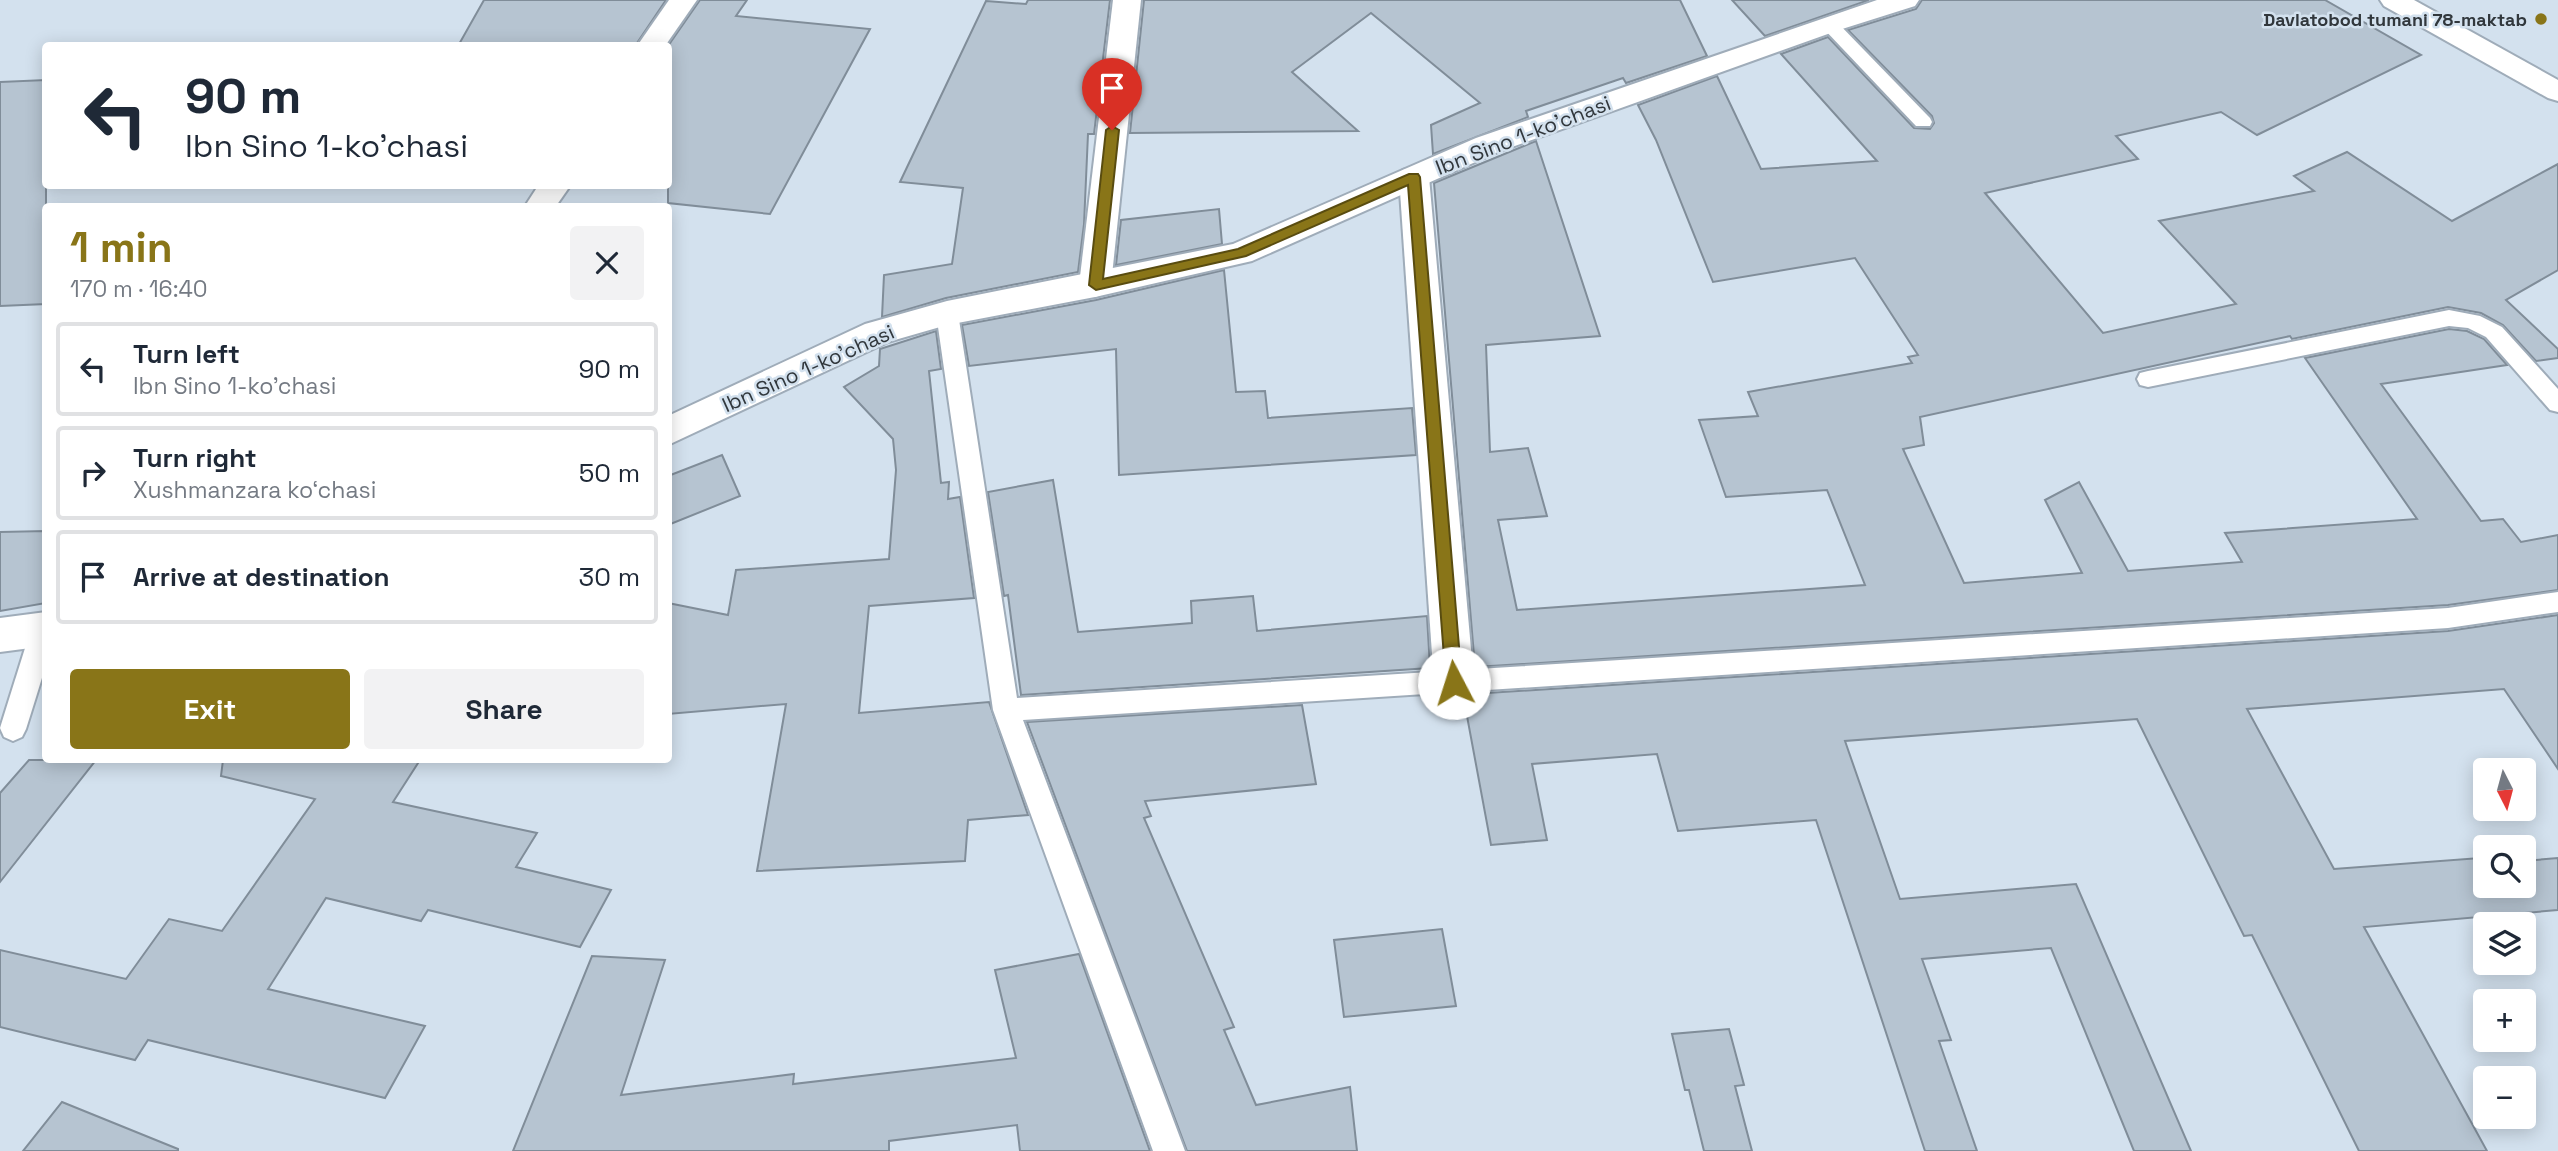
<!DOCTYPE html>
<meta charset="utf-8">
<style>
:root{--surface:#fff;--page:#f2f2f3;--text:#1f2937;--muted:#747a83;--line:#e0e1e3;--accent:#897518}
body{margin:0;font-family:"Space Grotesk",sans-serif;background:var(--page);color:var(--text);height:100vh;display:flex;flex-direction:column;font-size:26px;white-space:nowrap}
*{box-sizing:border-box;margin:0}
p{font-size:23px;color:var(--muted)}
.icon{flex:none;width:38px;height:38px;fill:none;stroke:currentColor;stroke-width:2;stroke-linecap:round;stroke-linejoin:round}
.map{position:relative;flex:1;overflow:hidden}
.side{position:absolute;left:42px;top:203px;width:630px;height:560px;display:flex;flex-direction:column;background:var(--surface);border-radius:7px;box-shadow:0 4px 18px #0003}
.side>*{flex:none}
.top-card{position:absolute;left:42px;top:42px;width:630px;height:147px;border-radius:7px;box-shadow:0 4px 18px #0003;background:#fff;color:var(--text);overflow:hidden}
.needle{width:46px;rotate:174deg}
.tools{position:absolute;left:2473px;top:758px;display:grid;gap:14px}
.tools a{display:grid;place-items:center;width:63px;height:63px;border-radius:7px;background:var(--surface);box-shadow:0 4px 18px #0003;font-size:35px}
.pin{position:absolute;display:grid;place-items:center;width:60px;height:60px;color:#fff;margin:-72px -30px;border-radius:50% 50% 50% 0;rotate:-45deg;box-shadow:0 0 7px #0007}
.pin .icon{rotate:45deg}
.me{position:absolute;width:77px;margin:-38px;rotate:355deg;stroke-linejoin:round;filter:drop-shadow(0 0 5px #0008)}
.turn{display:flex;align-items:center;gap:24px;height:147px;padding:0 28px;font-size:32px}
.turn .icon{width:91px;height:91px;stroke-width:2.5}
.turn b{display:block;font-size:49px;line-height:60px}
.round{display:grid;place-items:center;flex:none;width:74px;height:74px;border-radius:7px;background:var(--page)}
.headline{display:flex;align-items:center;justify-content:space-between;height:119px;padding:0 28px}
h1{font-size:42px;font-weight:800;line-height:52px;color:var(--accent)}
.primary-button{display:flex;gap:14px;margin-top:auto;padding:14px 28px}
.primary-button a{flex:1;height:80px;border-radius:7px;background:var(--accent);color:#fff;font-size:28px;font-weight:800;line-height:80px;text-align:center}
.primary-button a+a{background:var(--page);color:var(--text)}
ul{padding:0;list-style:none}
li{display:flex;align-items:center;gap:21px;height:94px;margin:0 14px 10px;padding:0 14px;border:4px solid var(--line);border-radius:7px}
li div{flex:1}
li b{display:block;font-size:26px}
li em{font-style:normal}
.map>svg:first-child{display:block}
.building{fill:#b6c4d1;stroke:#808d99;stroke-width:2}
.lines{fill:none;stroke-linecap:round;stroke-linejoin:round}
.lane-casing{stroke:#9facb9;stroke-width:4}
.street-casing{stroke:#9facb9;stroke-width:4}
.secondary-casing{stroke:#9facb9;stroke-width:4}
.lane{fill:#fff;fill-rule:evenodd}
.street{fill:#fff;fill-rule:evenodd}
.secondary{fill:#fff;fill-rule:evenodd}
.route{fill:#897518;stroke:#594c10;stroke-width:2}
.poi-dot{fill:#897518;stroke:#d3e1ee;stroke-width:2.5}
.labels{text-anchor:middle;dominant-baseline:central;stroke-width:5;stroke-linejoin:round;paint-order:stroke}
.far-poi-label{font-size:18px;font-weight:bold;fill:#31373c;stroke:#d3e1ee;text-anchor:end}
.street-label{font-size:21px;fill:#31373c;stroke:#d3e1ee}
</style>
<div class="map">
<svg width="2558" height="1151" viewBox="0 0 2558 1151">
<rect width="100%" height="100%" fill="#d3e1ee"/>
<g class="building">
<polygon points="484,0 666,0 635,46 458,46"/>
<polygon points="700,0 747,0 736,16 870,29 770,214 668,203 668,46"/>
<polygon points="1028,0 1110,0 1094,134 1088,134 1084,224 1078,272 946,298 882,317 884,275 952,264 963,188 900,182 986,1 1026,4"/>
<polygon points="1144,0 1680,0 1707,56 1626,83 1623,78 1526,111 1528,117 1433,154 1431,125 1480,103 1371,13 1292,72 1358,131 1130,133"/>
<polygon points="1732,0 1869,0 1765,36"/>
<polygon points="1922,0 2325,0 2421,55 2257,135 2221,112 2116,136 2138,159 1985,193 2103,333 2236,304 2159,221 2314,191 2294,176 2347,152 2452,221 2558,164 2558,270 2506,300 2558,349 2558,358 2536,361 2503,325 2481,313 2448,307 2292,339 2290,336 1920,417 1924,445 1903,449 1964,583 2082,573 2045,500 2079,482 2128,571 2242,562 2225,533 2417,519 2305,358 2449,329 2467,331 2484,339 2507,365 2381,384 2481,521 2503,519 2521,542 2558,535 2558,590 2448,605 1475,667 1434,183 1536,141 1600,336 1486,345 1490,452 1528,448 1547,516 1498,520 1517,610 1865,585 1827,490 1726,497 1699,420 1758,416 1748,392 1912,363 1908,357 1918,355 1855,258 1713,282 1656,140 1638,105 1717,76 1761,169 1877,161 1781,54 1828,37 1914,128 1930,129 1934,123 1932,116 1848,30 1916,9"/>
<polygon points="46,80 46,304 0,306 0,82"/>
<polygon points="1219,209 1222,244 1116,265 1121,220"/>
<polygon points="1224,270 1236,392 1265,391 1268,418 1412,408 1416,455 1119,475 1116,349 969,366 962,325 1096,300"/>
<polygon points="936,331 941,369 929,371 941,483 949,482 948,499 960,497 974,598 869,606 859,713 989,702 1028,815 968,820 965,861 757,871 786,704 668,714 668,603 728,615 736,570 889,559 896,470 893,439 844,387 879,366 880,349"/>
<polygon points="722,455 740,496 668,525 668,476"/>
<polygon points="1053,480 1078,632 1192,623 1191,601 1253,596 1257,631 1427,616 1430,668 1021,695 1008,595 1004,596 988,492"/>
<polygon points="46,531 46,603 0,611 0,532"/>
<polygon points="2558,615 2558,769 2504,689 2247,709 2334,869 2480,858 2485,864 2485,886 2524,886 2524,861 2558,858 2558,910 2364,927 2487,1151 2359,1151 2252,935 2244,936 2137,719 1845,741 1900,899 2076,884 2191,1151 2134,1151 2051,948 1922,959 1951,1040 1939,1041 1977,1151 1925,1151 1816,820 1678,831 1657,754 1532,764 1547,840 1491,845 1464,700 1472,694 2448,631"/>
<polygon points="1302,705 1316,784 1145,801 1151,816 1144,818 1234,1027 1224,1030 1256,1105 1350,1087 1357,1151 1187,1151 1027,722"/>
<polygon points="29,760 96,760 0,882 0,793"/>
<polygon points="223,760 420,760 393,802 537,833 516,867 611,890 580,947 428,910 421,921 326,898 268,989 425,1026 385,1098 148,1040 135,1060 0,1027 0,950 126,979 169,919 222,931 315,799 221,776"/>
<polygon points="1442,929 1456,1006 1344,1017 1334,940"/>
<polygon points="1079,954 1150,1151 1020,1151 1017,1125 889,1141 889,1151 513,1151 592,956 665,960 621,1095 794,1074 793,1084 1016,1058 995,970"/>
<polygon points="1729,1029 1744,1085 1735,1086 1752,1151 1704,1151 1689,1090 1685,1090 1672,1034"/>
<polygon points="62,1102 178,1149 178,1151 23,1151"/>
</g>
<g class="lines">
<defs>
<g id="lane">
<polygon points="1829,19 1835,20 1930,118 1932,122 1930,126 1916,126 1823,28 1820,24"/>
<polygon points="947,305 955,308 958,313 1017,698 2448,608 2558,592 2558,612 2448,628 1023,720 1185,1151 1153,1151 993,710 936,313 939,308"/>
<polygon points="2449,310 2480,316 2502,327 2558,389 2558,412 2550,410 2486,337 2468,328 2449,326 2148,387 2140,385 2137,379 2140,373 2148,371"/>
<polygon points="44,618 46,665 26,729 22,737 13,741 4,737 0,728 31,629 35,622"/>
</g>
<g id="street">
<polygon points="669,0 697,0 665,46 637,46"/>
<polygon points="1113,0 1141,0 1111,285 1107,293 1095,297 1083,293 1079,285"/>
<polygon points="1414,167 1425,170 1429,177 1474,683 1468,695 1454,701 1440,695 1434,683 1399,177 1403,170"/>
<polygon points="538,186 570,186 556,206 525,206"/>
</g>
<g id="secondary">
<polygon points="1877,0 1919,0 1915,6 1839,30 1498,152 1252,261 1095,297 947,325 888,342 668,445 668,416 865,324 947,301 1233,244 1476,138"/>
<polygon points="2380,0 2414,0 2558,80 2558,101 2548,98 2384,6"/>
<polygon points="46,612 46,646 0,652 0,618"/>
</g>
</defs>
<use href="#lane" class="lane-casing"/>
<use href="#street" class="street-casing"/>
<use href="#secondary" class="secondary-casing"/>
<use href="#lane" class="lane"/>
<use href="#street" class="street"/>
<use href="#secondary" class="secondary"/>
</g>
<polygon class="route" points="1112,126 1119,130 1103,279 1238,249 1409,174 1418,174 1420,177 1462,683 1460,688 1454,690 1448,688 1446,683 1408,185 1246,256 1096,290 1089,285 1106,130"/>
<circle class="poi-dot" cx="2541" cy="19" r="7"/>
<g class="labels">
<g class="far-poi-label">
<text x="2527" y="19">Davlatobod tumani 78-maktab</text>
</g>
<g class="street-label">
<text transform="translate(1523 135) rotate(-21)">Ibn Sino 1-koʼchasi</text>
<text transform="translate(808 368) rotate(-24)">Ibn Sino 1-koʼchasi</text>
</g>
</g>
</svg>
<div class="tools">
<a><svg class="needle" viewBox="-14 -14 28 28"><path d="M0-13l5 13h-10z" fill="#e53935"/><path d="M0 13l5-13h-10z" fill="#747a83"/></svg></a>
<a><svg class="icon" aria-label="search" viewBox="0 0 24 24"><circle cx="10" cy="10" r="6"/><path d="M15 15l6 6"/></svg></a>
<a><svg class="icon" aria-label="layers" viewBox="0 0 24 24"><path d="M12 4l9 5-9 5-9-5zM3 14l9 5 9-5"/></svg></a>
<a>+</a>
<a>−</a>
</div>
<div class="pin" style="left:1112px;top:130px;background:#d93025"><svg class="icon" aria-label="arrive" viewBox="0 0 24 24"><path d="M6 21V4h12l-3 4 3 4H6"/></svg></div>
<svg class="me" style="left:1454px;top:683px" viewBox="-20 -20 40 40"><circle r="19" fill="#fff"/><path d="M0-13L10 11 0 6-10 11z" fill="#897518"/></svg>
<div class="top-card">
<div class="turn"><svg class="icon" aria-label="left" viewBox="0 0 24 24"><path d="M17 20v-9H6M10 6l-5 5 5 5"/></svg><div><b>90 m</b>Ibn Sino 1-koʼchasi</div></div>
</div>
<section class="side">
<div class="headline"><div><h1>1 min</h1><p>170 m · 16:40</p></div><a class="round"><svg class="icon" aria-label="close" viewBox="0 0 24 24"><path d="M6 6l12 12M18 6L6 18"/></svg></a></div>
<ul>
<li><svg class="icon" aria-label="left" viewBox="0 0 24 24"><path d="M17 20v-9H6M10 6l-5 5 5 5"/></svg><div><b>Turn left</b><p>Ibn Sino 1-koʼchasi</p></div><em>90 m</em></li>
<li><svg class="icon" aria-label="right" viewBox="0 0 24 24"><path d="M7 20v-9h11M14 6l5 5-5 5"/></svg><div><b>Turn right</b><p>Xushmanzara koʻchasi</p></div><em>50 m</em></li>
<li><svg class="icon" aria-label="arrive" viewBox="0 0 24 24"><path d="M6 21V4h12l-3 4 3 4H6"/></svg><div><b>Arrive at destination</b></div><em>30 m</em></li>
</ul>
<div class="primary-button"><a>Exit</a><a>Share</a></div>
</section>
</div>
